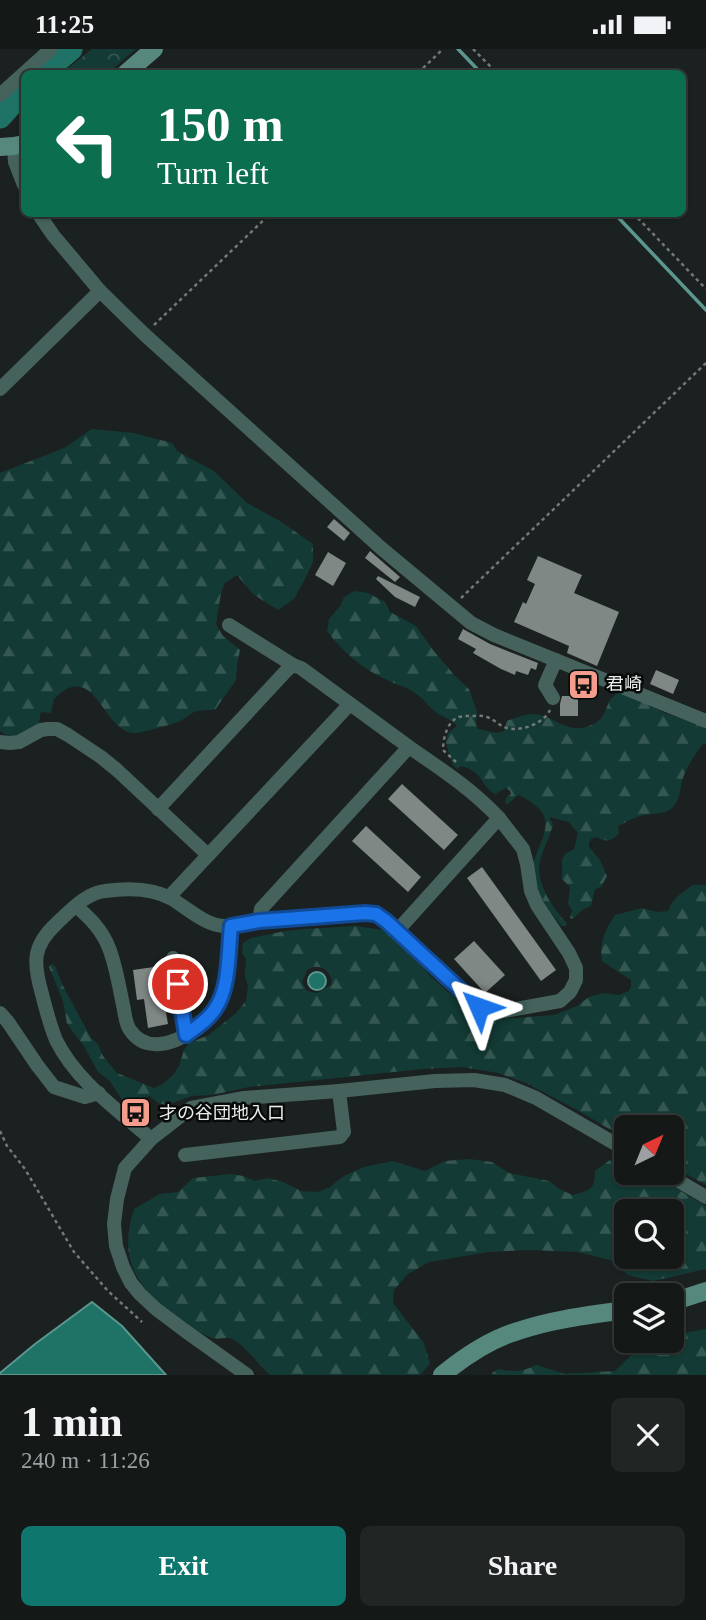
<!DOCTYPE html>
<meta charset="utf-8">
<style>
:root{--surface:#141918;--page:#212625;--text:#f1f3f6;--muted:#9da0a2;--line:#333837;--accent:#0f766e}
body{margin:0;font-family:"Times New Roman","Noto Sans JP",serif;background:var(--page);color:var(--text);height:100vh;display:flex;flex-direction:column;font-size:26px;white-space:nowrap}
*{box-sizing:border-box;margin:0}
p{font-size:23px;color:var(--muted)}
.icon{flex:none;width:38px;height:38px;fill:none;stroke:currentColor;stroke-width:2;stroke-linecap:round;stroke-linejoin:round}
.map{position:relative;height:1326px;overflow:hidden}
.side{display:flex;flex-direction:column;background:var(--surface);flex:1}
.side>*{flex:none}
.guide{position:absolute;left:21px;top:21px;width:665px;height:147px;border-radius:10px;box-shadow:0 2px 5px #0004,0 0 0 2px var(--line);background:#0b6e4f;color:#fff;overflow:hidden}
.needle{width:46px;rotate:43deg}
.controls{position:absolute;left:614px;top:1066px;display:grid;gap:14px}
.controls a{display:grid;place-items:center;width:70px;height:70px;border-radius:10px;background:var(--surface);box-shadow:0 2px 5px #0004,0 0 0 2px var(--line);font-size:35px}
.pin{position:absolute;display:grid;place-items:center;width:60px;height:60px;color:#fff;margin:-30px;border:4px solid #fff;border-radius:50%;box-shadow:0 2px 7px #0007}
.me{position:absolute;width:77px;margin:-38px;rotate:313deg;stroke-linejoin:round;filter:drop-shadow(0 0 5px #0008)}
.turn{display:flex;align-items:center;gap:24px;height:147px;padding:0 21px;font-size:32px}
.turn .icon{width:91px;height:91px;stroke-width:2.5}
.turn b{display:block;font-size:49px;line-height:60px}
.round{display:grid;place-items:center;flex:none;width:74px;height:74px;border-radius:10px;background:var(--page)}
.summary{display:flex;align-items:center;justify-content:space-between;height:119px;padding:0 21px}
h1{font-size:42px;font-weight:800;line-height:52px}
.primary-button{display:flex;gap:14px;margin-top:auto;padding:14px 21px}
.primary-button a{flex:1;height:80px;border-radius:10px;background:var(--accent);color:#fff;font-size:28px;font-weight:800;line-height:80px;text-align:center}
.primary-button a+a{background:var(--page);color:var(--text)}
.status{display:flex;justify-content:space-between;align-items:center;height:49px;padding:0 35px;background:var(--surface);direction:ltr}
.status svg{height:19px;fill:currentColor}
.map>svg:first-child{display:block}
.forest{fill:url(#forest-firs);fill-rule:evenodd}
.park{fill:url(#park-crowns)}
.water{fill:#1f7266;stroke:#5b978e;stroke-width:2}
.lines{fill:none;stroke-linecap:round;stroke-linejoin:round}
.stream{stroke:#5b978e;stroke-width:3.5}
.river{stroke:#1f7266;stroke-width:23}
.building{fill:#808886}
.path{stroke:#747978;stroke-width:2.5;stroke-dasharray:3.5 3.5;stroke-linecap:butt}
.street{stroke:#45625c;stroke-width:14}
.secondary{stroke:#57887e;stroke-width:18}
.route-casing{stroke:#114b97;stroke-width:18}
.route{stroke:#1a73e8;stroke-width:12}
.labels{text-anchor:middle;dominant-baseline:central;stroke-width:5;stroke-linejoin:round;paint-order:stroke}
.poi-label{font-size:18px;fill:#e8edec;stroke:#070a09;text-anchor:start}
</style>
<div class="status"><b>11:25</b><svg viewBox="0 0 49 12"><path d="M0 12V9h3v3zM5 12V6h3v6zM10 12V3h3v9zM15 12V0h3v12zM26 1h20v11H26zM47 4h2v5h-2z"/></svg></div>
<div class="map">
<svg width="706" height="1326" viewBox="0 0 706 1326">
<defs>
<pattern id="forest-firs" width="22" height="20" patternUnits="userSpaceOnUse" patternTransform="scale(1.75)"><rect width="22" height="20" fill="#133a34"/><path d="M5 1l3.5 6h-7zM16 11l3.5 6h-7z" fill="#355752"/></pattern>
<pattern id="park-crowns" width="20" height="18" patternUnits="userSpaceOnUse" patternTransform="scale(1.75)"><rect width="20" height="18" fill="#133a34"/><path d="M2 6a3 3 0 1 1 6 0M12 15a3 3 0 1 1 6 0" fill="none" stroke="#355752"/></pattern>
</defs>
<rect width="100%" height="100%" fill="#1b2120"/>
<g class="forest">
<path d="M 92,380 L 134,384 L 172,394 L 177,402 L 214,422 L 247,454 L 280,472 L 313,495 L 313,513 L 305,530 L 294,550 L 278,561 L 253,545 L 237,526 L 225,534 L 221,544 L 216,575 L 223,587 L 240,601 L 237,616 L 236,631 L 215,661 C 209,661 200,661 194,663 C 189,665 185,670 180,672 C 175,675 138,685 133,684 C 105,680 99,632 72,638 C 65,639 59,646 54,650 L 51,664 L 41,663 L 38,678 C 25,684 13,692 0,682 L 0,424 L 64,399 Z"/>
<path d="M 354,542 L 368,544 L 385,553 L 390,563 L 416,577 L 433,601 L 455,627 L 469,640 L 477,663 L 476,675 L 478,680 L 497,684 L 504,682 L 507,672 C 515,669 525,665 534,665 C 552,666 566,684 586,678 C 615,670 599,648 623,643 L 665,664 L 706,679 L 706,695 L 703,695 C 695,705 687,717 683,729 C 679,740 681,752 671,760 C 662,766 653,764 644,766 C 635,768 626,773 618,777 L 619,784 C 612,792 607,794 597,788 L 591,790 L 589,794 L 589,798 L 600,811 L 607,827 L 601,838 L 595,840 L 591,857 L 582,861 L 573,870 L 570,869 L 572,861 L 568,855 L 570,838 L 562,830 L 562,811 L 565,805 L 574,800 L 578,784 L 569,773 L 549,768 L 553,776 C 549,790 540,805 539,819 C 539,839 554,861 567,874 L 566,877 L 562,877 C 550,864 531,838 533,819 C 534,799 558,775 537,758 C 531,753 525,748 518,746 L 508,755 L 505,754 L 506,749 L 511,745 L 510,742 L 506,739 L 495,745 C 479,735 484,723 461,717 L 457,720 L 452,715 L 446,694 L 448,684 L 457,677 C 450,669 442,668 434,662 C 429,658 425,651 419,647 C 409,638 396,636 385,630 C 361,619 343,603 327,582 L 329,570 L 341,556 L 344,548 Z"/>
<path d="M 693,836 L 706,836 L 706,1136 L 672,1117 L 672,1078 L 626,1078 L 626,1090 L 579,1062 L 526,1034 L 498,1024 L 462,1018 L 423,1020 L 249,1038 L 212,1046 L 192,1047 L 167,1056 L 158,1054 L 150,1047 C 137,1049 139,1056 123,1052 L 109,1031 L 98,1023 L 84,997 L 67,975 L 63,952 L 49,918 L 51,915 L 55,917 L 63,937 L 91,989 L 98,995 L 103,1007 L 117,1024 L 154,1039 L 163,1035 L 174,1025 L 179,1017 L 184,1001 L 189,994 L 209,986 L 236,964 L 246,952 L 248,937 L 245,927 L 246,910 L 242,904 L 243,894 L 251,889 L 285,882 L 305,880 L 356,877 L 383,881 L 416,910 L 429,926 L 448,943 L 480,966 L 488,969 L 500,970 L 554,966 L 577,957 L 589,948 L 603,944 L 619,946 L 629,942 L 631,938 L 631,931 L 602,912 C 599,894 605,881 615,866 L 642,859 L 657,863 L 668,862 C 672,849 683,843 693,836 ZM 313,918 C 323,917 328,921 332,931 L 331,936 L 317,944 L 307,942 L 302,933 L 307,921 Z"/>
<path d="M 469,1110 L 492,1113 L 509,1124 L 549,1132 L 561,1141 L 573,1146 C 590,1141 595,1141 595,1122 L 610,1111 L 626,1110 L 626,1124 L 650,1124 L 706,1157 L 706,1220 L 653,1232 L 628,1226 L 610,1211 L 578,1203 L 529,1201 L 488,1203 L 429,1213 L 408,1225 L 394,1241 L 393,1254 L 424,1294 L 430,1315 L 420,1326 L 270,1326 C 259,1316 242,1293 230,1289 C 225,1288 219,1291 213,1289 C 202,1286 190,1277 180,1270 C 138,1241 117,1212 134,1160 L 160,1145 L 178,1143 L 193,1129 L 231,1125 L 243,1127 L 255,1132 L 267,1129 L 283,1133 L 301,1142 L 318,1143 L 330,1138 L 344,1127 L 364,1118 L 393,1112 L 425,1122 L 445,1112 ZM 626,1162 L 672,1162 L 672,1208 L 626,1208 Z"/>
<path d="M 706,1280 L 706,1326 L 492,1326 L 492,1324 L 498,1320 C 512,1323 523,1323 536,1316 L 565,1325 L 615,1322 L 646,1292 L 672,1292 L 672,1286 Z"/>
</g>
<polygon class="park" points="92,0 136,0 108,24 62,24"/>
<g class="water">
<circle cx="317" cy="932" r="9"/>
<polygon points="92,1253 122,1277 166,1326 0,1326 0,1324 35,1295"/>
</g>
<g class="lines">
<g class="stream">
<polyline points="458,0 481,24"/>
<polyline points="614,164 706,261"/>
</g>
<g class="river">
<polyline points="43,24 71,0"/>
<polyline points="0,68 24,41"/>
</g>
</g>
<g class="building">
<polygon points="334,470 350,484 344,492 327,478"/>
<polygon points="370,502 400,528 395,533 365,509"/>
<polygon points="328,503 346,514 333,537 315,526"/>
<polygon points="538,507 582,526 574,544 619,563 597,617 567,604 569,597 514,573 523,553 526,555 535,535 527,531"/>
<polygon points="378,527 420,548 415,558 395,548 376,530"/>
<polygon points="463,580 490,595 538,614 536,621 531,619 528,626 516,622 515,626 501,620 473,604 476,600 458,590"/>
<polygon points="656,621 679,631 673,645 650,635"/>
<polygon points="562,647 578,647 578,667 560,667 560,655"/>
<polygon points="402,735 458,786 444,801 388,750"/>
<polygon points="366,777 421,828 408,843 352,792"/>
<polygon points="482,818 556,921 541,932 467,829"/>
<polygon points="474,892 505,926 485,944 454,910"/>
<polygon points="154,918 159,947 163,946 168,975 148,979 144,950 137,951 133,921"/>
</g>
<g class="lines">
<g class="path">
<polyline points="473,0 497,24"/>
<polyline points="418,24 443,0"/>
<polyline points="633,164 706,240"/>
<polyline points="154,276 271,164"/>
<polyline points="461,549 706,314"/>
<path d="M 456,713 L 443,701 C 443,690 447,672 459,668 C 463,667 467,667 471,667 C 476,667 482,666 487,668 C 494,670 499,677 507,679 C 522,683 544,674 550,661"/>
<polyline points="0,1082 7,1097 25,1120 74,1203 108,1242 142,1273"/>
</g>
<g class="street">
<polyline points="0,46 51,0"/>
<polyline points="14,97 15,113 24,136"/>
<polyline points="38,164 53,186 100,242 144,285 381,499 471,574 494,586 706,672"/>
<polyline points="0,340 100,242"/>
<polyline points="229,576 293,616"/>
<polyline points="553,649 545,636 556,611"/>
<polyline points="0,693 10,694 19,693 41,681 48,680 57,680 68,686 101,708 117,721 208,806"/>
<polyline points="158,760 286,622 293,616 301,619 409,698"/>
<polyline points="169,848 350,655"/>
<path d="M 76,857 C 90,869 102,881 109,899 C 116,917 119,937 123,956 C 125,964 125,974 130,981 C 145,1004 174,995 192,982 C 232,952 227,922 231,877"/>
<path d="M 259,872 L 261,860 L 409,698 C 441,720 473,741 499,769 L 397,882"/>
<polyline points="173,909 186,986"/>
<polyline points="0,964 8,973 37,1016 54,1038 85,1048 99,1044"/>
<path d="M 151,1090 C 118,1061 76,1032 56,991 C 50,976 46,961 42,945 C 33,914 32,897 57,874 C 71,861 86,844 105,842 C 126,839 153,839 172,850 C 187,859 205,876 223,877 C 235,878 248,873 260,872 C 295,868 330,867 365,865 L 376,865 L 386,872 L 479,958 L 489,963 L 504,962 L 560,952 L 570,943 L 576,931 L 576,919 L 569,904 L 537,856 L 531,842 L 527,815 L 523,800 L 499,769"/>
<polyline points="185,1106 340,1088 344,1083 339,1042"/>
<polyline points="665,1124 706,1148"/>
<polyline points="247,1326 184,1281 156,1260 140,1245 131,1234 123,1218 116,1197 114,1175 117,1150 125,1119 151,1090 191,1059 244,1049 339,1042 435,1032 474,1031 505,1036 536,1049 626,1101"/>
</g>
<g class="secondary">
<polyline points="126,24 154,0"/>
<polyline points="0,98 14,97 24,95"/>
<polyline points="672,1253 706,1242"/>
<path d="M 442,1326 C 464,1308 491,1290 518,1282 C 553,1270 590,1266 626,1261"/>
</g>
</g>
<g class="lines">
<defs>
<path id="route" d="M 178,935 L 186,986 C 197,978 208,971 215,960 C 230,939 228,902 231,877 L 259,872 L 365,864 L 376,865 L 386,872 L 479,958"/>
</defs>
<use href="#route" class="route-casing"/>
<use href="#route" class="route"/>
</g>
<defs>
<symbol id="bus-square" viewBox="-11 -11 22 22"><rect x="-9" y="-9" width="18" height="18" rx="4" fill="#f49d8d" stroke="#070a09"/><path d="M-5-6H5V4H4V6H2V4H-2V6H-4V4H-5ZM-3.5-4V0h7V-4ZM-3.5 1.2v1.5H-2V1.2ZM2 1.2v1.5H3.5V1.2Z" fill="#111"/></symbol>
</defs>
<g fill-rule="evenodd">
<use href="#bus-square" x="566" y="618" width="35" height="35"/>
<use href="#bus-square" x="118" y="1046" width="35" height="35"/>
</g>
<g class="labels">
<g class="poi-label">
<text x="606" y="635">君崎</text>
<text x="159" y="1064">才の谷団地入口</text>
</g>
</g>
</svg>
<div class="controls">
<a><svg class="needle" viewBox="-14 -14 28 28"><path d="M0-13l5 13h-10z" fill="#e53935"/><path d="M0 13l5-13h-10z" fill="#9da0a2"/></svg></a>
<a><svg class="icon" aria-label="search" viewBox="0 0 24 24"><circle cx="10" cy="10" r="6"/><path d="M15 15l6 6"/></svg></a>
<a><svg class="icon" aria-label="layers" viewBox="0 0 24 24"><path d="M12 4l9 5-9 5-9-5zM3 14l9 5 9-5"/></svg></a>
</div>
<div class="pin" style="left:178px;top:935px;background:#d93025"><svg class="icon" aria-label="arrive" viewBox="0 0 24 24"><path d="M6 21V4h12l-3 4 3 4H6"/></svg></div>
<svg class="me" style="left:479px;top:958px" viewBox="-20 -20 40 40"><path d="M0-17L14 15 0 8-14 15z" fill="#1a73e8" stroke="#fff" stroke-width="4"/></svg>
<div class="guide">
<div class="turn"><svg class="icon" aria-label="left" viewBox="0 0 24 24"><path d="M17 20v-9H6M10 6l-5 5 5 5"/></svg><div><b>150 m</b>Turn left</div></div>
</div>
</div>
<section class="side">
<div class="summary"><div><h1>1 min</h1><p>240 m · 11:26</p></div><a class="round"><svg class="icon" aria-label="close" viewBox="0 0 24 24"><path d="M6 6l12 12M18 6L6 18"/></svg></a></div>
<div class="primary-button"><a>Exit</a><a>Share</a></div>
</section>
